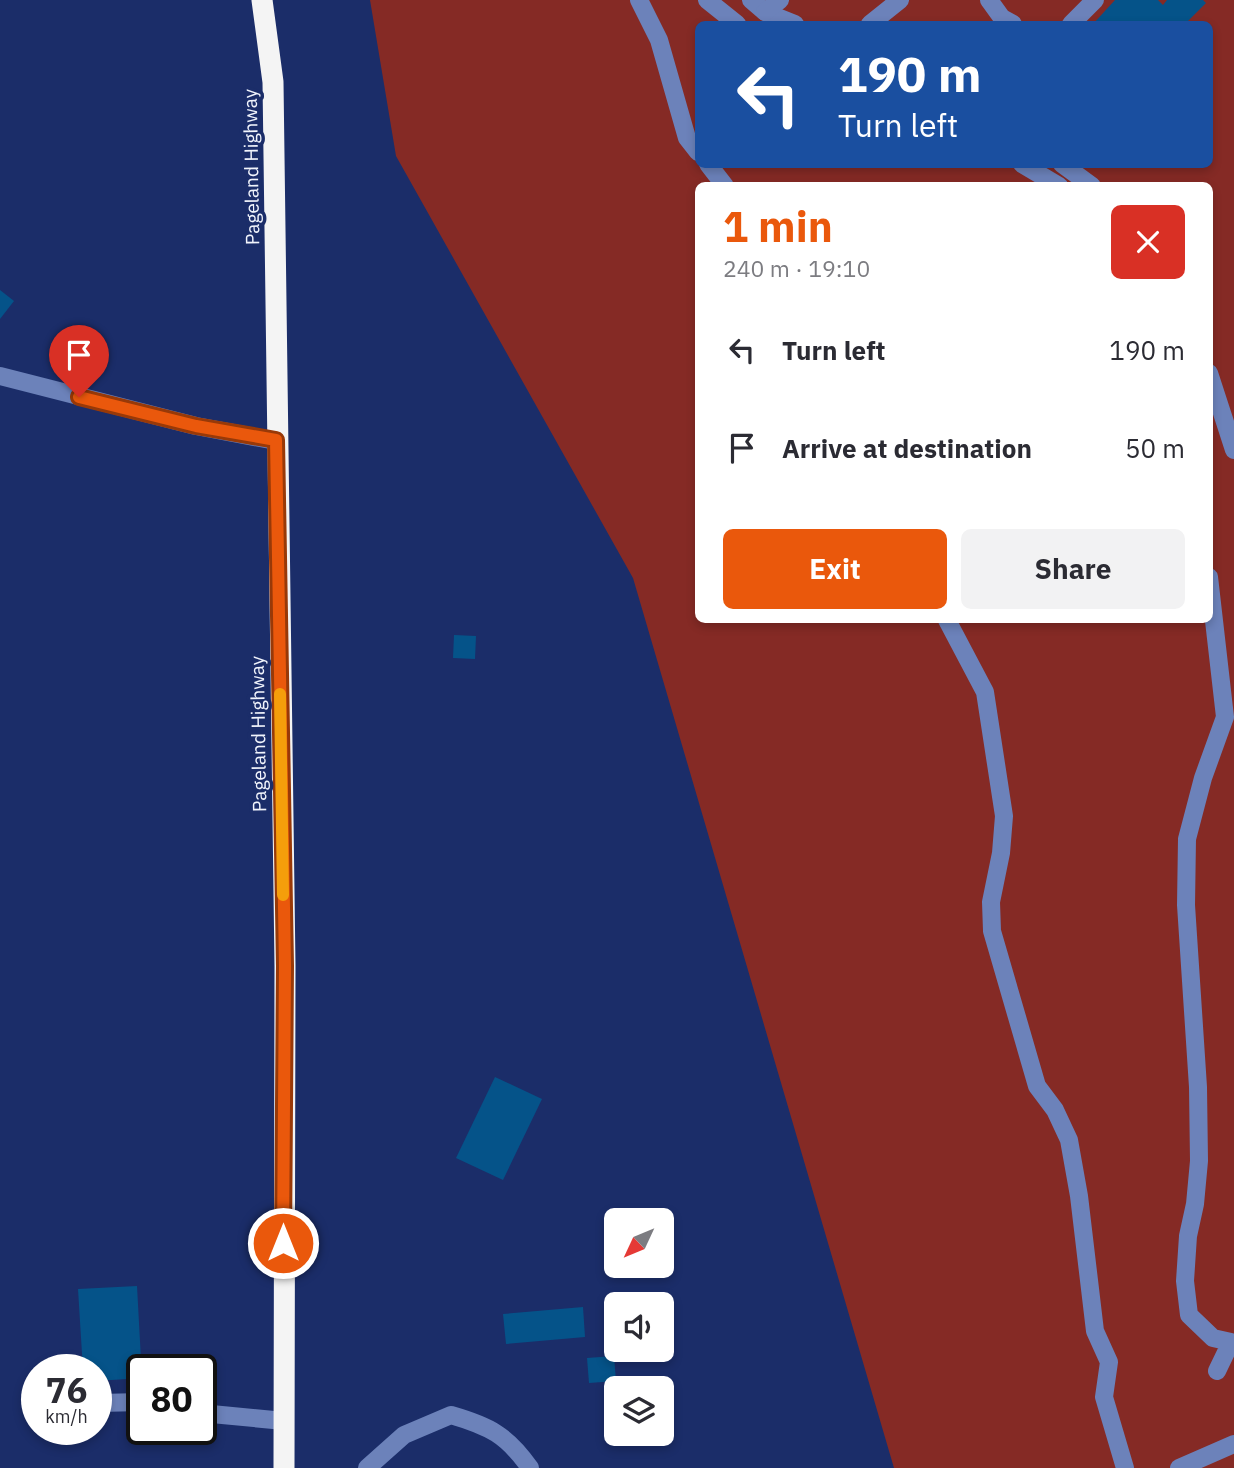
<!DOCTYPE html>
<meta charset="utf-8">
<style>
:root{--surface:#fff;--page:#f2f2f3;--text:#2b2b33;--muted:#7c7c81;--accent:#ea580c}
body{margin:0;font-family:"IBM Plex Sans",sans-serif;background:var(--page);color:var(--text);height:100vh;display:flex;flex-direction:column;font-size:26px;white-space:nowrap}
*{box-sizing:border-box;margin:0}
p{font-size:23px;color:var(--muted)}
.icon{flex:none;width:38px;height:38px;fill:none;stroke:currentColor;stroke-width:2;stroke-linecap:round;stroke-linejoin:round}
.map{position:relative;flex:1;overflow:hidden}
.side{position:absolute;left:695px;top:182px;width:518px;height:441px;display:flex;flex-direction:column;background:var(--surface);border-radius:10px;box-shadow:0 4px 10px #0003}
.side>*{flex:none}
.guide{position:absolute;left:695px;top:21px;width:518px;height:147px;border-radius:10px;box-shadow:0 4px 10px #0003;background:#1a4fa0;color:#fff;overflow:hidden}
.needle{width:46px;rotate:226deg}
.fabs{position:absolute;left:604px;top:1208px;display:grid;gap:14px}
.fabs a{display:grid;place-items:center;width:70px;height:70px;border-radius:10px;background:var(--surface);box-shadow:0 4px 10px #0003;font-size:35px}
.speed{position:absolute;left:21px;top:1354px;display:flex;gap:14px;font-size:35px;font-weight:700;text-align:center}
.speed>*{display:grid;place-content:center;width:91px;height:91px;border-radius:50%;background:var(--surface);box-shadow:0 4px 10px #0003;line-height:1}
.speed small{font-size:18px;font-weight:400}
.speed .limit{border:4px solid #111;border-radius:10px;background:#fff;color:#111}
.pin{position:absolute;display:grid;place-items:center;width:60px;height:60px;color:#fff;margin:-72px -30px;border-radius:50% 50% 50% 0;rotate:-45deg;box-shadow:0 0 7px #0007}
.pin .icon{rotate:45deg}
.me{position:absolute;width:77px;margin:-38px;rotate:0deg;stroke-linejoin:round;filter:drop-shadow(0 0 5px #0008)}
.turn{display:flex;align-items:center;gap:24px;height:147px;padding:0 28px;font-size:32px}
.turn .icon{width:91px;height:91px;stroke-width:2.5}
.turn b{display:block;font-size:49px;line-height:60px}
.round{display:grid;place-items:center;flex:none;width:74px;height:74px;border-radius:10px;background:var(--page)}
.overview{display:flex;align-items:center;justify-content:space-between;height:119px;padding:0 28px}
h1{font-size:42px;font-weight:800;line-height:52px;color:var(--accent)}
.action{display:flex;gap:14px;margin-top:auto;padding:14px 28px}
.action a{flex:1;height:80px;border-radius:10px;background:var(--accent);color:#fff;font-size:28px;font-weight:800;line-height:80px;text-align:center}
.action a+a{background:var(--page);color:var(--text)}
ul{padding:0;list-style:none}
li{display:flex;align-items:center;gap:21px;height:98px;padding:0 28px}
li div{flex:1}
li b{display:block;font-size:26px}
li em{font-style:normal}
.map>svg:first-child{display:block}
.green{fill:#852a25;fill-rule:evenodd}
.building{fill:#055389}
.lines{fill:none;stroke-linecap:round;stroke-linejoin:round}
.minor{stroke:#6c82ba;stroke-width:18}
.highway{stroke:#f4f4f4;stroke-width:21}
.route-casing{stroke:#983908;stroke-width:18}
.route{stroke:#ea580c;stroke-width:12}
.slow{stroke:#f59e0b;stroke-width:12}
.labels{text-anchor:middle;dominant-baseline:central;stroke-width:7;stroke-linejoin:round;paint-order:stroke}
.street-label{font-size:19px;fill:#f1f4fc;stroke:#1b2d69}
</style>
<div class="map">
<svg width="1234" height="1468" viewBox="0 0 1234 1468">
<rect width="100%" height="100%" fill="#1b2d69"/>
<path class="green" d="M 370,0 L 1234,0 L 1234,1468 L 894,1468 L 633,578 L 396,156 ZM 698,24 L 1209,24 L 1209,164 L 698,164 ZM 698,186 L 1209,186 L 1209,620 L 698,620 Z"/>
<g class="building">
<polygon points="1115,0 1158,0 1163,5 1167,0 1203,0 1206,3 1185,24 1093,24"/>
<polygon points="0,290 14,301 0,319"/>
<polygon points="454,635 476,636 475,659 453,658"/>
<polygon points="495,1077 542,1099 503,1180 456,1158"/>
<polygon points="137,1286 142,1378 96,1381 96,1370 83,1370 78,1289"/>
<polygon points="583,1307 585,1337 506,1344 503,1314"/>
<polygon points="614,1356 616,1381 589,1383 587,1358"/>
</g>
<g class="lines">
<g class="minor">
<polyline points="639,0 659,40 687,138 698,152"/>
<polyline points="707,0 737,24"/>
<polyline points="751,0 765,12 795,24"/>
<polyline points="989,0 1002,18 1013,24"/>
<polyline points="765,12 780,0"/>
<polyline points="870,24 900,0"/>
<polyline points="1071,24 1095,0"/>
<polyline points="708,164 725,186"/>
<polyline points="1022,164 1059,186"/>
<polyline points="1062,164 1092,186"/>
<polyline points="1209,373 1234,450"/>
<polyline points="0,376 196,426 276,441"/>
<polyline points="1209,577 1225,717 1203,778 1187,839 1186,905 1198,1087 1199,1161 1195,1204 1188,1236 1185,1281 1189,1315 1213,1338 1231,1342 1217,1371"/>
<polyline points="947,620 985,692 1004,816 1001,853 991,902 992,931 1037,1086 1055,1110 1069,1140 1079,1196 1095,1331 1109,1362 1104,1397 1125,1468"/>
<polyline points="99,1403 142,1402"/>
<polyline points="201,1413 284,1421"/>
<path d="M 367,1468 L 404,1435 L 451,1415 C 489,1426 507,1435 530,1468"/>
<polyline points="1179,1468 1234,1444"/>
</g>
<polyline class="highway" points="262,0 273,82 285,966 284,1468"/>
</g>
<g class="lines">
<defs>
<polyline id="route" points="79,397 196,426 276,440 285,966 283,1243"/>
</defs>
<use href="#route" class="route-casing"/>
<use href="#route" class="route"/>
<polyline class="slow" points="280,694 283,895"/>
</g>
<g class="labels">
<g class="street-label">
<text transform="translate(251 167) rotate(-91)">Pageland Highway</text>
<text transform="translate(258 734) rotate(-91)">Pageland Highway</text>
</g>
</g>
</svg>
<div class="fabs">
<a><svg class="needle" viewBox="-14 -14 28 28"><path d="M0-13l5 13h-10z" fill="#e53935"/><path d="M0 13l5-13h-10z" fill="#7c7c81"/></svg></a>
<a><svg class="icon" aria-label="sound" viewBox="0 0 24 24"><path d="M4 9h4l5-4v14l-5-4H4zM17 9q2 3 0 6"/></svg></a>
<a><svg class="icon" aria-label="layers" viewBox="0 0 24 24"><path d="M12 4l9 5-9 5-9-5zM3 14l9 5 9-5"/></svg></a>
</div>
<div class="speed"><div>76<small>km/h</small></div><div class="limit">80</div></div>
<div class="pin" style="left:79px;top:397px;background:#d93025"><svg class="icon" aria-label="arrive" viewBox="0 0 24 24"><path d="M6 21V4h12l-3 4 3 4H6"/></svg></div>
<svg class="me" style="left:283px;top:1243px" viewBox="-20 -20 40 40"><circle r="17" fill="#ea580c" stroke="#fff" stroke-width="3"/><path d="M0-11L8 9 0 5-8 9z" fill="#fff"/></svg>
<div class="guide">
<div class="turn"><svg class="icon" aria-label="left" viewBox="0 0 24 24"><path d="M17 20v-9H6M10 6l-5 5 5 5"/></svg><div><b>190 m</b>Turn left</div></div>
</div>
<section class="side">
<div class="overview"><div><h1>1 min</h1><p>240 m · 19:10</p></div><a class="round" style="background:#d93025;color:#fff"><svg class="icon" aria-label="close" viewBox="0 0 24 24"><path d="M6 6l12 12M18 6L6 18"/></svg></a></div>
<ul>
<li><svg class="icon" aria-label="left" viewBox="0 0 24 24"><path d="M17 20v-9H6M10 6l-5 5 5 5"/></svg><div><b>Turn left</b></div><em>190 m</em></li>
<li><svg class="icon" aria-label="arrive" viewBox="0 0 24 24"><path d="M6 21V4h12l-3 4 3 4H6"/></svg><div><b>Arrive at destination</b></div><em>50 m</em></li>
</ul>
<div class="action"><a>Exit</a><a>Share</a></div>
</section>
</div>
